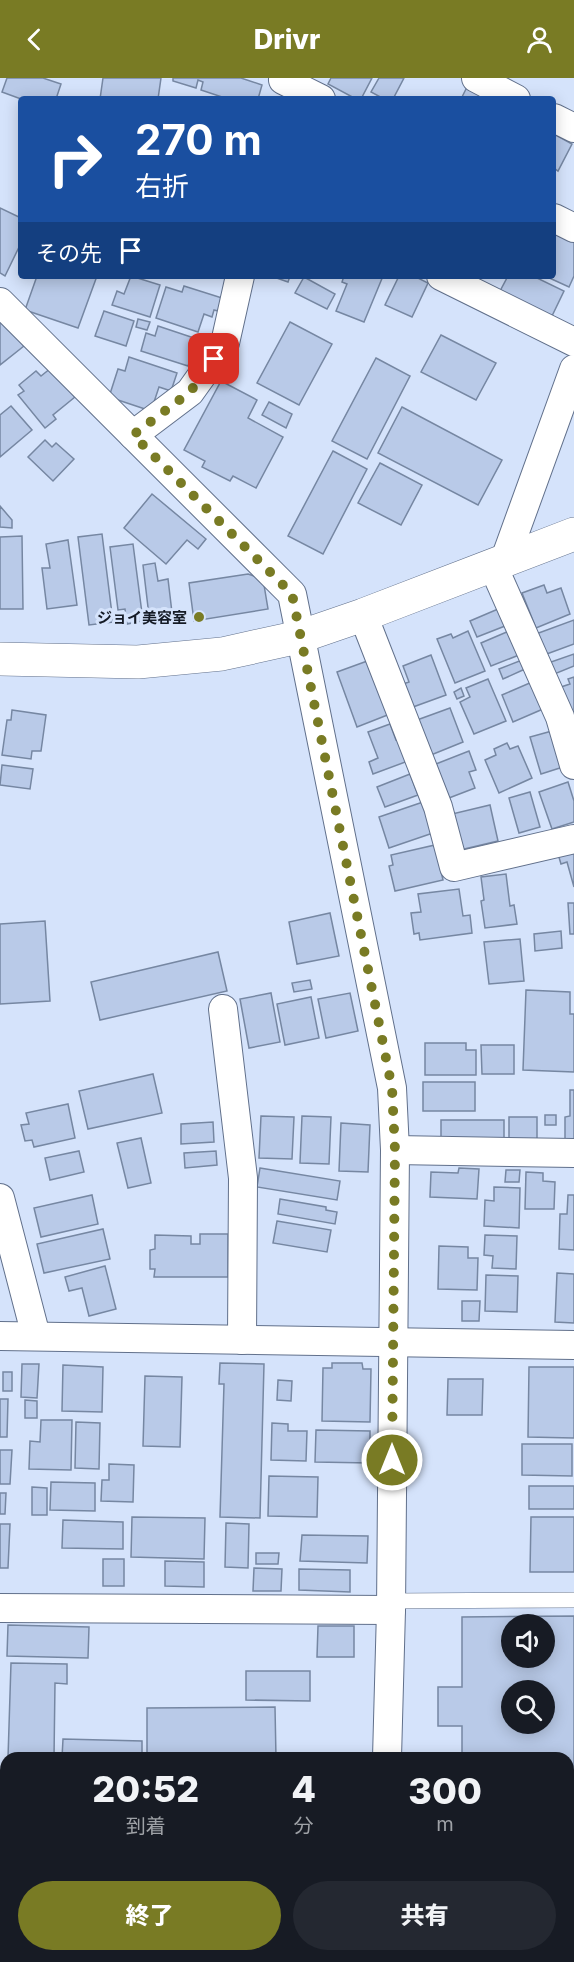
<!DOCTYPE html>
<html lang="ja">
<meta charset="utf-8">
<style>
:root{--surface:#171b24;--page:#242831;--text:#f1f3f6;--muted:#9ea1a6;--accent:#797b24}
body{margin:0;font-family:Inter,"Noto Sans JP",sans-serif;background:var(--page);color:var(--text);height:100vh;display:flex;flex-direction:column;font-size:22px;white-space:nowrap}
*{box-sizing:border-box;margin:0}
p{font-size:20px;color:var(--muted)}
.icon{flex:none;width:33px;height:33px;fill:none;stroke:currentColor;stroke-width:2;stroke-linecap:round;stroke-linejoin:round}
.map{position:relative;flex:1;overflow:hidden}
.side{position:absolute;left:0px;top:1674px;width:574px;height:210px;display:flex;flex-direction:column;background:var(--surface);border-radius:18px 18px 0 0;box-shadow:0 3px 15px #0003}
.side>*{flex:none}
.top-card{position:absolute;left:18px;top:18px;width:538px;height:183px;border-radius:6px;box-shadow:0 3px 15px #0003;background:#1a4fa0;color:#fff;overflow:hidden}
.controls{position:absolute;left:501px;top:1536px;display:grid;gap:12px}
.controls a{display:grid;place-items:center;width:54px;height:54px;border-radius:50%;background:var(--surface);box-shadow:0 3px 15px #0003;font-size:30px}
.pin{position:absolute;display:grid;place-items:center;width:51px;height:51px;color:#fff;margin:-26px;border-radius:12px;box-shadow:0 3px 9px #0006}
.me{position:absolute;width:66px;margin:-33px;rotate:0deg;stroke-linejoin:round;filter:drop-shadow(0 0 4px #0008)}
.turn{display:flex;align-items:center;gap:21px;height:126px;padding:0 18px;font-size:27px}
.turn .icon{width:78px;height:78px;stroke-width:2.5}
.turn b{display:block;font-size:42px;line-height:51px}
.then{display:flex;align-items:center;height:57px;padding:0 18px;background:#0003;gap:12px;font-size:22px}
.eta{display:flex;justify-content:space-evenly;align-items:center;height:102px;text-align:center}
.eta b{font-size:36px;font-weight:800;line-height:42px}
.button{display:flex;gap:12px;margin-top:auto;padding:12px 18px}
.button a{flex:1;height:69px;border-radius:36px;background:var(--accent);color:#fff;font-size:24px;font-weight:800;line-height:69px;text-align:center}
.button a+a{background:var(--page);color:var(--text)}
header{display:flex;justify-content:space-between;align-items:center;height:78px;padding:0 18px;background:var(--accent);color:#fff;font-size:27px;font-weight:800}
.map>svg:first-child{display:block}
.building{fill:#b9cae8;stroke:#7687a2;stroke-width:1.5;fill-rule:evenodd}
.lines{fill:none;stroke-linecap:round;stroke-linejoin:round}
.lane-casing{stroke:#61708b;stroke-width:16}
.street-casing{stroke:#61708b;stroke-width:30}
.secondary-casing{stroke:#61708b;stroke-width:34}
.lane{stroke:#fff;stroke-width:15}
.street{stroke:#fff;stroke-width:28}
.secondary{stroke:#fff;stroke-width:33}
.route{stroke:#797b24;stroke-width:10;stroke-dasharray:0 18}
.poi-dot{fill:#797b24;stroke:#d5e3fb;stroke-width:2}
.labels{text-anchor:middle;dominant-baseline:central;stroke-width:6;stroke-linejoin:round;paint-order:stroke}
.poi-label{font-size:15px;font-weight:bold;fill:#151b26;stroke:#d5e3fb;text-anchor:end}
</style>
<header><svg class="icon" aria-label="back" viewBox="0 0 24 24"><path d="M15 5l-7 7 7 7"/></svg>Drivr<svg class="icon" aria-label="person" viewBox="0 0 24 24"><circle cx="12" cy="8" r="4"/><path d="M4 21q1-7 8-7t8 7"/></svg></header>
<div class="map">
<svg width="574" height="1884" viewBox="0 0 574 1884">
<rect width="100%" height="100%" fill="#d5e3fb"/>
<g class="building">
<polygon points="7,0 43,0 61,6 56,21 21,21 2,14"/>
<polygon points="103,0 161,0 158,21 100,21"/>
<polygon points="173,0 241,0 262,7 258,21 228,21 201,12 203,4 198,2 196,10 173,3"/>
<polygon points="331,0 372,0 361,21 356,21 328,6"/>
<polygon points="379,0 404,0 393,21 384,21 371,14"/>
<polygon points="468,7 482,15 479,21 467,21 462,19"/>
<polygon points="554,56 572,66 558,93 554,90"/>
<polygon points="0,130 21,140 21,165 5,198 0,195"/>
<polygon points="554,148 574,157 574,198 569,209 545,198 554,198"/>
<polygon points="37,198 97,198 78,250 25,232"/>
<polygon points="131,198 160,207 150,239 112,227 117,213 124,216"/>
<polygon points="271,198 290,198 288,204"/>
<polygon points="344,198 383,198 364,244 336,233 347,206 342,204"/>
<polygon points="399,198 414,198 428,205 412,239 385,227"/>
<polygon points="508,198 533,198 564,213 551,240 499,215"/>
<polygon points="304,199 335,216 327,231 295,215"/>
<polygon points="184,208 222,220 218,233 214,232 212,239 204,236 198,254 156,240 166,209 182,214"/>
<polygon points="104,233 134,243 126,268 95,258"/>
<polygon points="0,239 24,268 0,287"/>
<polygon points="138,241 150,244 147,252 136,249"/>
<polygon points="290,244 332,266 299,327 257,305"/>
<polygon points="158,248 197,261 188,288 141,273 146,255 155,258"/>
<polygon points="441,257 496,285 476,322 421,294"/>
<polygon points="129,279 177,295 171,313 159,309 151,333 109,319 118,291 125,293"/>
<polygon points="376,280 410,298 367,381 332,363"/>
<polygon points="51,290 75,319 53,337 56,341 45,350 18,317 24,313 19,307 36,293 41,298"/>
<polygon points="221,303 257,322 248,340 283,359 256,410 233,398 230,403 202,389 205,383 184,372"/>
<polygon points="269,324 292,336 286,350 262,337"/>
<polygon points="11,328 32,352 0,379 0,337"/>
<polygon points="402,329 502,382 478,427 378,375"/>
<polygon points="45,362 52,369 56,365 74,381 53,403 28,379"/>
<polygon points="333,373 367,391 323,476 288,458"/>
<polygon points="380,385 422,407 401,447 358,425"/>
<polygon points="152,416 206,461 198,471 187,462 166,486 124,450"/>
<polygon points="0,428 12,442 12,450 0,449"/>
<polygon points="102,456 113,544 89,547 78,459"/>
<polygon points="22,458 23,531 0,531 0,459"/>
<polygon points="68,462 77,527 47,531 42,490 50,490 46,466"/>
<polygon points="133,466 143,543 127,546 125,531 118,532 110,469"/>
<polygon points="155,485 158,503 168,501 173,543 150,546 143,487"/>
<polygon points="248,496 263,501 268,531 194,543 189,505"/>
<polygon points="544,507 547,515 561,510 570,536 536,550 522,515"/>
<polygon points="498,531 505,548 477,559 470,543"/>
<polygon points="574,542 574,566 544,577 536,556"/>
<polygon points="468,553 485,593 455,605 437,561 451,556 453,560"/>
<polygon points="509,553 519,577 491,588 481,565"/>
<polygon points="574,576 574,588 552,597 551,584"/>
<polygon points="431,577 446,617 413,629 403,606 409,604 403,588"/>
<polygon points="370,582 390,636 357,649 337,594"/>
<polygon points="522,582 525,591 503,601 499,591"/>
<polygon points="574,599 574,636 558,610 570,606 568,601"/>
<polygon points="488,601 506,643 474,656 460,624 470,619 466,610"/>
<polygon points="532,604 543,631 513,644 502,617"/>
<polygon points="461,610 464,618 457,621 454,614"/>
<polygon points="450,630 463,664 431,677 417,642"/>
<polygon points="12,632 46,637 41,673 32,673 31,681 2,677 7,642 11,642"/>
<polygon points="390,646 396,662 399,661 408,683 373,696 369,684 378,680 368,654"/>
<polygon points="552,653 563,689 541,696 530,659"/>
<polygon points="507,665 510,671 518,668 532,700 499,715 485,682 496,677 494,671"/>
<polygon points="469,673 476,692 469,694 475,710 449,720 436,686"/>
<polygon points="2,687 33,691 30,711 0,707"/>
<polygon points="410,696 418,717 385,729 377,709"/>
<polygon points="568,704 574,723 574,744 552,751 539,714"/>
<polygon points="530,714 540,749 519,755 509,720"/>
<polygon points="423,724 433,755 389,770 379,739"/>
<polygon points="490,727 498,763 460,772 452,736"/>
<polygon points="435,767 443,802 395,813 389,788 393,787 391,777"/>
<polygon points="574,771 574,809 567,784 561,786 558,776"/>
<polygon points="506,796 510,828 514,827 517,846 485,850 481,823 484,822 481,799"/>
<polygon points="459,811 463,838 470,837 472,855 420,862 419,855 414,856 411,835 421,834 418,816"/>
<polygon points="568,825 574,825 574,856 570,856"/>
<polygon points="330,835 339,878 297,886 289,844"/>
<polygon points="45,843 50,923 0,926 0,846"/>
<polygon points="561,853 562,870 535,873 534,856"/>
<polygon points="520,861 524,903 489,906 484,864"/>
<polygon points="218,874 227,913 100,942 91,904"/>
<polygon points="310,902 312,911 294,914 292,905"/>
<polygon points="526,912 570,914 570,936 574,936 574,994 523,992"/>
<polygon points="271,915 280,964 249,970 240,921"/>
<polygon points="350,915 358,953 326,960 318,921"/>
<polygon points="311,919 319,960 285,967 277,926"/>
<polygon points="425,965 466,965 466,972 476,972 476,997 425,997"/>
<polygon points="481,967 514,967 514,996 482,996"/>
<polygon points="153,996 162,1035 88,1051 79,1013"/>
<rect x="423" y="1004" width="52" height="29"/>
<polygon points="570,1012 574,1012 574,1064 565,1064 565,1039 570,1038"/>
<polygon points="68,1026 75,1060 34,1069 32,1062 25,1063 21,1047 29,1046 26,1035"/>
<rect x="545" y="1037" width="11" height="10"/>
<polygon points="261,1038 294,1039 292,1081 259,1080"/>
<polygon points="302,1038 331,1039 329,1086 300,1085"/>
<rect x="509" y="1039" width="28" height="26"/>
<rect x="441" y="1042" width="63" height="24"/>
<polygon points="213,1044 214,1064 181,1066 181,1046"/>
<polygon points="341,1045 370,1047 368,1094 339,1093"/>
<polygon points="141,1060 151,1105 128,1110 117,1065"/>
<polygon points="79,1073 84,1094 50,1102 45,1080"/>
<polygon points="216,1073 217,1087 185,1090 184,1075"/>
<polygon points="260,1090 340,1103 337,1122 257,1109"/>
<polygon points="459,1090 479,1091 477,1121 430,1119 431,1094 458,1095"/>
<polygon points="506,1092 520,1092 519,1104 505,1104"/>
<polygon points="526,1094 543,1095 543,1103 555,1104 554,1131 525,1131"/>
<polygon points="494,1109 520,1110 519,1150 484,1148 485,1122 494,1123"/>
<polygon points="92,1117 98,1146 41,1159 34,1130"/>
<polygon points="568,1117 574,1117 574,1172 559,1171 560,1136 567,1136"/>
<polygon points="280,1121 326,1129 326,1132 337,1134 335,1146 278,1136"/>
<polygon points="277,1143 331,1152 327,1174 273,1165"/>
<polygon points="103,1151 110,1181 44,1195 37,1166"/>
<polygon points="200,1156 228,1156 228,1199 154,1199 155,1191 150,1191 150,1172 155,1171 155,1157 191,1158 191,1166 200,1166"/>
<polygon points="485,1157 517,1158 516,1191 492,1190 493,1178 484,1177"/>
<polygon points="439,1168 468,1169 468,1180 478,1180 477,1212 438,1211"/>
<polygon points="105,1188 116,1231 89,1238 82,1210 69,1213 65,1199"/>
<polygon points="557,1195 574,1196 574,1245 555,1244"/>
<polygon points="486,1197 518,1198 517,1234 485,1233"/>
<polygon points="462,1223 480,1223 479,1243 462,1243"/>
<polygon points="220,1285 264,1286 260,1440 220,1439 224,1306 219,1306"/>
<polygon points="332,1285 362,1285 363,1291 371,1291 370,1344 322,1343 323,1290 332,1290"/>
<polygon points="22,1286 39,1286 37,1320 21,1319"/>
<polygon points="63,1287 103,1289 102,1334 62,1333"/>
<polygon points="529,1289 574,1289 574,1360 528,1359"/>
<rect x="3" y="1294" width="9" height="19"/>
<polygon points="145,1298 182,1299 180,1369 143,1368"/>
<polygon points="448,1301 483,1301 482,1337 447,1337"/>
<polygon points="278,1302 292,1303 291,1323 277,1322"/>
<polygon points="0,1321 8,1321 7,1359 0,1359"/>
<polygon points="25,1322 37,1323 37,1340 25,1340"/>
<polygon points="41,1342 72,1342 71,1392 29,1391 30,1363 40,1364"/>
<polygon points="76,1344 100,1345 99,1391 75,1390"/>
<polygon points="272,1345 288,1346 288,1353 307,1353 306,1383 271,1382"/>
<polygon points="316,1352 370,1353 370,1385 315,1384"/>
<polygon points="522,1366 572,1366 572,1398 522,1397"/>
<polygon points="0,1372 12,1372 10,1406 0,1406"/>
<polygon points="109,1386 134,1387 133,1424 101,1423 102,1402 109,1402"/>
<polygon points="269,1398 318,1399 317,1439 268,1438"/>
<polygon points="51,1404 95,1405 95,1433 50,1432"/>
<rect x="529" y="1408" width="45" height="23"/>
<polygon points="32,1409 47,1410 47,1437 32,1437"/>
<polygon points="0,1415 6,1415 5,1436 0,1436"/>
<polygon points="132,1439 205,1440 204,1481 131,1479"/>
<polygon points="531,1439 574,1439 574,1494 530,1494"/>
<polygon points="63,1442 123,1444 123,1471 62,1470"/>
<polygon points="226,1445 249,1446 248,1490 225,1489"/>
<polygon points="0,1446 10,1446 8,1490 0,1490"/>
<polygon points="302,1457 368,1458 367,1485 300,1483"/>
<polygon points="256,1475 279,1475 278,1486 256,1486"/>
<rect x="103" y="1481" width="21" height="27"/>
<polygon points="165,1483 204,1484 204,1509 165,1508"/>
<polygon points="254,1490 282,1491 281,1513 253,1513"/>
<polygon points="299,1491 350,1492 350,1514 299,1512"/>
<path d="M 574,1538 L 574,1705 L 568,1706 L 568,1680 L 462,1680 L 462,1648 L 438,1648 L 438,1609 L 462,1609 L 462,1539 ZM 512,1546 L 544,1546 L 544,1580 L 512,1580 ZM 512,1612 L 544,1612 L 544,1646 L 512,1646 Z"/>
<polygon points="8,1547 89,1549 88,1580 7,1578"/>
<polygon points="318,1548 354,1548 354,1579 317,1579"/>
<polygon points="11,1585 67,1586 67,1606 55,1605 54,1680 8,1680"/>
<polygon points="246,1593 310,1593 310,1623 246,1622"/>
<polygon points="275,1629 276,1680 147,1680 147,1630"/>
<polygon points="63,1661 142,1663 142,1680 62,1680"/>
<polygon points="568,1748 574,1748 573,1870 568,1870"/>
<polygon points="0,1807 6,1808 6,1840 0,1839"/>
<polygon points="7,1878 21,1878 26,1879 25,1884 5,1884"/>
<polygon points="425,1878 509,1878 508,1884 425,1884"/>
<polygon points="528,1878 547,1878 546,1884 527,1884"/>
</g>
<g class="lines">
<defs>
<polyline id="lane" points="391,1523 574,1522"/>
<g id="street">
<polyline points="476,0 516,21"/>
<polyline points="283,2 321,21"/>
<polyline points="554,40 574,50"/>
<polyline points="554,140 574,150"/>
<polyline points="441,198 574,264"/>
<polyline points="0,224 292,516 392,1010 395,1072 391,1532 387,1680"/>
<polyline points="133,357 190,314 225,265 240,198"/>
<polyline points="504,484 574,291"/>
<polyline points="493,488 560,639 574,687"/>
<polyline points="363,537 438,729 454,789 574,761"/>
<polyline points="223,931 243,1100 242,1262"/>
<polyline points="395,1072 574,1075"/>
<polyline points="0,1120 36,1258"/>
<polyline points="0,1258 574,1267"/>
<polyline points="0,1530 391,1532"/>
<polyline points="0,1860 6,1861"/>
<polyline points="115,1878 152,1884"/>
<polyline points="384,1884 385,1878"/>
</g>
<polyline id="secondary" points="0,581 138,584 222,576 299,559 363,537 574,456"/>
</defs>
<use href="#lane" class="lane-casing"/>
<use href="#street" class="street-casing"/>
<use href="#secondary" class="secondary-casing"/>
<use href="#lane" class="lane"/>
<use href="#street" class="street"/>
<use href="#secondary" class="secondary"/>
</g>
<g class="lines">
<polyline class="route" points="214,281 190,314 133,357 292,516 392,1010 395,1072 392,1382"/>
</g>
<circle class="poi-dot" cx="199" cy="539" r="6"/>
<g class="labels">
<g class="poi-label">
<text x="187" y="539">ジョイ美容室</text>
</g>
</g>
</svg>
<div class="controls">
<a><svg class="icon" aria-label="sound" viewBox="0 0 24 24"><path d="M4 9h4l5-4v14l-5-4H4zM17 9q2 3 0 6"/></svg></a>
<a><svg class="icon" aria-label="search" viewBox="0 0 24 24"><circle cx="10" cy="10" r="6"/><path d="M15 15l6 6"/></svg></a>
</div>
<div class="pin" style="left:214px;top:281px;background:#d93025"><svg class="icon" aria-label="arrive" viewBox="0 0 24 24"><path d="M6 21V4h12l-3 4 3 4H6"/></svg></div>
<svg class="me" style="left:392px;top:1382px" viewBox="-20 -20 40 40"><circle r="17" fill="#797b24" stroke="#fff" stroke-width="3"/><path d="M0-11L8 9 0 5-8 9z" fill="#fff"/></svg>
<div class="top-card">
<div class="turn"><svg class="icon" aria-label="right" viewBox="0 0 24 24"><path d="M7 20v-9h11M14 6l5 5-5 5"/></svg><div><b>270 m</b>右折</div></div>
<div class="then">その先<svg class="icon" aria-label="arrive" viewBox="0 0 24 24"><path d="M6 21V4h12l-3 4 3 4H6"/></svg></div>
</div>
<section class="side">
<div class="eta">
<div><b>20:52</b><p>到着</p></div>
<div><b>4</b><p>分</p></div>
<div><b>300</b><p>m</p></div>
</div>
<div class="button"><a>終了</a><a>共有</a></div>
</section>
</div>
